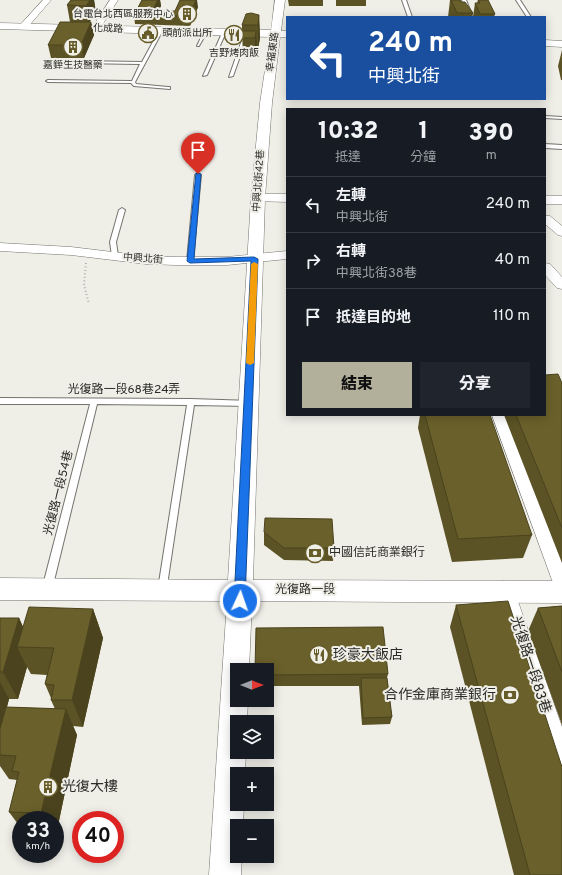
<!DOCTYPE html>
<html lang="zh-TW">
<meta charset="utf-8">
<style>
:root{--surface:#171b24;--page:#20242c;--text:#f1f3f6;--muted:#9ea1a6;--line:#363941;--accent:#b2af9a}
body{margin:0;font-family:Overpass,"Noto Sans TC",sans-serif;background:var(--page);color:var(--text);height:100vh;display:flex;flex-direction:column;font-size:15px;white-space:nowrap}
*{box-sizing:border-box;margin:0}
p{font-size:13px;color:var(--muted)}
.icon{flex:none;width:22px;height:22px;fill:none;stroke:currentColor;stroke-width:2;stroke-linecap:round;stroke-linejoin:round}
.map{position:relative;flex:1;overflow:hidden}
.details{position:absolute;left:286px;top:108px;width:260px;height:308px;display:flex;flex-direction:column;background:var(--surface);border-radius:0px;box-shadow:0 2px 10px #0003}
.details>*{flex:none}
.top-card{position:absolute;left:286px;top:16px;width:260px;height:84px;border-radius:0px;box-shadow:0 2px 10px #0003;background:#1a4fa0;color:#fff;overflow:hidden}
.needle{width:26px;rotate:90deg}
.tools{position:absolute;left:230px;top:663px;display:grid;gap:8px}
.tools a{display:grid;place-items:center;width:44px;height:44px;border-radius:0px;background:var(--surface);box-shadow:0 2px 10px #0003;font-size:20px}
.speed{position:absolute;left:12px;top:811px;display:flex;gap:8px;font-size:20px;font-weight:700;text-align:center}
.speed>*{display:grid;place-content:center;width:52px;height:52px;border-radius:50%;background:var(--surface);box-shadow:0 2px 10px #0003;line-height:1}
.speed small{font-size:10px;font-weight:400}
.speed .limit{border:6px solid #d22;background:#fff;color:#111}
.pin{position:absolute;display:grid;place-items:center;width:34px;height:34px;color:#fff;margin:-41px -17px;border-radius:50% 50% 50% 0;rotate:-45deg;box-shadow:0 0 4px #0007}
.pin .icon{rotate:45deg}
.me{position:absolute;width:44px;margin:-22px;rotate:3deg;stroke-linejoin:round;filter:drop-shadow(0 0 3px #0008)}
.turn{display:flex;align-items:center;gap:14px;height:84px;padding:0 16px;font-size:18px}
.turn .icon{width:52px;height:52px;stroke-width:2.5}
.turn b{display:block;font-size:28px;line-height:34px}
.eta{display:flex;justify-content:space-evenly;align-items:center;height:68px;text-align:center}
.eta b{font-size:24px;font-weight:800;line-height:28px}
.cta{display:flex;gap:8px;margin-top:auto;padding:8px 16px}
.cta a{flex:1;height:46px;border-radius:0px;background:var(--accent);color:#111;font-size:16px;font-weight:800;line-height:46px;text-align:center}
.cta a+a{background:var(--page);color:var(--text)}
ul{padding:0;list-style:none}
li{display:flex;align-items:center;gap:12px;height:56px;padding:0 16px;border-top:1px solid var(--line)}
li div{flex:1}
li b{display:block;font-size:15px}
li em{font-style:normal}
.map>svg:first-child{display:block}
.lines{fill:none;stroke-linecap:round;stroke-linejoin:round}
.service-casing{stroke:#74736e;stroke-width:2}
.minor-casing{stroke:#74736e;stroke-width:1}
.tertiary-casing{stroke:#74736e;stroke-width:1}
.path{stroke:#b1b0aa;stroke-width:2;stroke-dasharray:1 2.5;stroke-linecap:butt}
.service{fill:#fff;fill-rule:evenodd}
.minor{fill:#fff;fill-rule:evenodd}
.tertiary{fill:#fff;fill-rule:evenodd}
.wall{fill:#5b5325;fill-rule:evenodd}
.shaded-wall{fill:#4a431e}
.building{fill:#6a602b;stroke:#4a431e}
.route{fill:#1a73e8;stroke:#114b97}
.slow{fill:#f59e0b}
.labels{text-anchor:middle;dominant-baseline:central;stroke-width:4;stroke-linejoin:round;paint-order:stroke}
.far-poi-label{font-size:10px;fill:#2b2b28;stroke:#efeee7}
.far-street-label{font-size:10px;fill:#2b2b28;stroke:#efeee7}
.street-label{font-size:12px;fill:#2b2b28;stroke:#efeee7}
.poi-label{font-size:12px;fill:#2b2b28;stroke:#efeee7;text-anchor:start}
.near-poi-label{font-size:14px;fill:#2b2b28;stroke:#efeee7;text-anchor:start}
.near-street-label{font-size:14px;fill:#2b2b28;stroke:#efeee7}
</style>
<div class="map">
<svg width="562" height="875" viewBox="0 0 562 875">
<rect width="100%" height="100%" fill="#efeee7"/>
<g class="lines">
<defs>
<g id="service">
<polygon points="402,0 406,0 412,17 408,17"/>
<polygon points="462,0 466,0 473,17 469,17"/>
<polygon points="516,0 520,0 531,17 527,17"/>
<polygon points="160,29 163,30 135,82 136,84 168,87 170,87 170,89 134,86 131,83 48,82 46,81 48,80 132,81 140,64 76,63 74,62 76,61 142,62"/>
<polygon points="204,31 207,32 199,46 197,46"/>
<polygon points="223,31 226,32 207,75 203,76"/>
<polygon points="246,33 248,34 233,76 229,77 244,34"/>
<polygon points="545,116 562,117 562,119 545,118"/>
<polygon points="545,144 562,145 562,149 545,148"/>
<polygon points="198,173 201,175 193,261 190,263 187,261 195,175"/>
<polygon points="122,208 125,210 116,242 118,256 115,258 112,256 110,242 119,210"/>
<polygon points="0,398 191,399 252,401 253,403 249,406 194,405 166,592 163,593 160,592 158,589 187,405 97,404 52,589 50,592 47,593 44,592 42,589 90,404 0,404"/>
</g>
<g id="minor">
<polygon points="43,0 51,0 27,28 21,28 20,26 21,24"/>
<polygon points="110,0 118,0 99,30 93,30 92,28"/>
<polygon points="258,194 287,194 287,202 254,201 252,198 254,195"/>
<rect x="545" y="196" width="17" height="8"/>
<polygon points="545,216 550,216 562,226 562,236 558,235 545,224"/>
<polygon points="0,243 71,247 146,256 176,257 227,257 287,251 287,259 227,265 176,265 146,264 71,255 0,251"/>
<polygon points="545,263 550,264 562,277 562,289 557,288 545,275"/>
<polygon points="492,415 508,415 562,554 562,589 555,586 552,580"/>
<polygon points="504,581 511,584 514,590 562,727 562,774 554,770 550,762 494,590 497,584"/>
</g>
<g id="tertiary">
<polygon points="275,0 285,0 281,31 287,31 287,37 280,37 272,103 265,198 253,580 562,581 562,603 252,601 249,670 237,670 237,700 248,700 247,722 237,722 237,752 246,752 245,774 237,774 237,804 244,804 243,826 237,826 237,856 242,856 241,875 209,875 227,601 0,600 0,578 228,580 251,198 260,103 270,37 0,29 0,23 271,30"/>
<polygon points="545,40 562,41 562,47 545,46"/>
</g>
</defs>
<use href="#service" class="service-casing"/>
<use href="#minor" class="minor-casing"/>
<use href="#tertiary" class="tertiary-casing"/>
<polyline class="path" points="86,263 84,285 89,304"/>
<use href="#service" class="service"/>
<use href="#minor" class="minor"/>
<use href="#tertiary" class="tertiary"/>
</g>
<g class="wall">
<polygon points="71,0 94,0 96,12 89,22 91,22 94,35 84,58 51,58 48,45 70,22 67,5"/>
<polygon points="142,0 160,0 161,6 158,11 175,11 198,7 190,26 135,24 134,15"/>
<polygon points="288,0 323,0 323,6 289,6"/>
<rect x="336" y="0" width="30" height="6"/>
<polygon points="450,0 460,0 461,2 473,13 472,17 448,17"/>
<polygon points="478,0 488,0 495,14 494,17 473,17 475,3 477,3"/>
<polygon points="259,15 260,38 258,49 257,49 255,56 243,57 242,31 242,25"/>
<polygon points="562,50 562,80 561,80 558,66"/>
<polygon points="562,383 562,563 504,415 545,415"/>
<polygon points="420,415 425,415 532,535 523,558 452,562 418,428"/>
<polygon points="264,532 334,548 333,561 284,560 264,545"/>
<polygon points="456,605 562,875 514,875 450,627"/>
<polygon points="562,606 562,725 528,631 538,608"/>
<path d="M 93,609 L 103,638 L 83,727 L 73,726 L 77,735 L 56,835 L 55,835 L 55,820 L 21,820 L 21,828 L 9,812 L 17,780 L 9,779 L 0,766 L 0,618 L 19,618 L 23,627 ZM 27,667 L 31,674 L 47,675 L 45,684 L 51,698 L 51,700 L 55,709 L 7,707 L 9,699 L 18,699 Z"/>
<polygon points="267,670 388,674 387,678 392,717 390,724 362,725 359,686 267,686"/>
</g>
<g class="shaded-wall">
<polygon points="90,0 94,0 96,12 89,23 86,6"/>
<polygon points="158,0 160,0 161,6 156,15 152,11"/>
<polygon points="196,0 197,0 198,7 190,26 189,16"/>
<polygon points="259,15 260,38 258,49 258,25"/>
<polygon points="91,22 94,35 84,58 81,45"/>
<polygon points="256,31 257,50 255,56 255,38"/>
<polygon points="93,609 103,638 83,727 72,700"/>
<polygon points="19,618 32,647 17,647 27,667 18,699 3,672"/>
<polygon points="0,682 9,699 0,732"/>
<polygon points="66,709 77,735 56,835 55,834 55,820 46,820 41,813"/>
</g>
<g class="building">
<polygon points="71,0 90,0 86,6 67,5"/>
<polygon points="142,0 158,0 152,11 175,11 180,0 196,0 189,16 134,15"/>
<polygon points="451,0 460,0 461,2 465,2 473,13 457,13"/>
<polygon points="478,0 488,0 495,14 480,14 475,3 480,3"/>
<polygon points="251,13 259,15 258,25 242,25 246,14"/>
<polygon points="60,22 91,22 81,45 48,45"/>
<polygon points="242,31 256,31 255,38 242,38"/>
<polygon points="558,374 562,383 562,528 516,415 545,415 545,375"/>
<polygon points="425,415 490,415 532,535 458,539"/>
<polygon points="265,518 332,519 334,548 284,548 264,532"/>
<polygon points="508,601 562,767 562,875 530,875 456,605"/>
<polygon points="562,606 562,672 538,608"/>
<polygon points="29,607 93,609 72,700 51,700 54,685 45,684 54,648 17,647"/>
<polygon points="0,618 19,618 3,672 0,672"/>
<polygon points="383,627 388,674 267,675 267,670 255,670 256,628"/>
<polygon points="361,678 387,678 392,717 363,718"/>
<polygon points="6,707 66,709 41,813 9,812 19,772 12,771 16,756 0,755 0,729"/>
</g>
<polygon class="route" points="196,173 201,174 194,259 254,257 258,259 245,601 244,604 240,606 236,604 234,601 251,261 190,263 187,261"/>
<polygon class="slow" points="254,262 258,264 254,363 250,365 246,363 251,264"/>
<defs>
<symbol id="building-ring" viewBox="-11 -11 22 22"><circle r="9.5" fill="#efeee7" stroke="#665c29" stroke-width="1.5"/><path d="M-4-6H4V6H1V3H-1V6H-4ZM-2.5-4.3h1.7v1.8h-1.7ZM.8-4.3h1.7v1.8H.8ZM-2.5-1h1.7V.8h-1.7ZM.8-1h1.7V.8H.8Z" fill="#665c29"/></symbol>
<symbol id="civic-ring" viewBox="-11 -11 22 22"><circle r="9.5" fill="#efeee7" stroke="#665c29" stroke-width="1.5"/><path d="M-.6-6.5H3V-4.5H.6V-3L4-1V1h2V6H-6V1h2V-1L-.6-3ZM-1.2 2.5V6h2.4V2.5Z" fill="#665c29"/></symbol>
<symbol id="restaurant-ring" viewBox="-11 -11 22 22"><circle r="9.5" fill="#efeee7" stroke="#665c29" stroke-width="1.5"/><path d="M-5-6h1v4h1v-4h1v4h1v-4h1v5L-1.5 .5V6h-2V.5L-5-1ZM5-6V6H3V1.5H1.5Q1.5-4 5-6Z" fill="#665c29"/></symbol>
<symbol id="bank-ring" viewBox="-11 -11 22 22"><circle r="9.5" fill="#efeee7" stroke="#665c29" stroke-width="1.5"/><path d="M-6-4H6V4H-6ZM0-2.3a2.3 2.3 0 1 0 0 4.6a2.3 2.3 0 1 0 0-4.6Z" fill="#665c29"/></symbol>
</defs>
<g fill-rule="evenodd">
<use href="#building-ring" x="176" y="3" width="22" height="22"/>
<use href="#civic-ring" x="137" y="22" width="22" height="22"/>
<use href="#restaurant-ring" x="223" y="24" width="22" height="22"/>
<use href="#building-ring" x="62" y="36" width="22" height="22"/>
<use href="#bank-ring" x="304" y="542" width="22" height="22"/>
<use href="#restaurant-ring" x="308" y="644" width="22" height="22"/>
<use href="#bank-ring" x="499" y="684" width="22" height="22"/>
<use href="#building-ring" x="37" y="776" width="22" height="22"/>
</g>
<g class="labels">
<g class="far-poi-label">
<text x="173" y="14" text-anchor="end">台電台北西區服務中心</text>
<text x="162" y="33" text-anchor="start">頭前派出所</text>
<text x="234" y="53">吉野烤肉飯</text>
<text x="73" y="65">嘉鏵生技醫藥</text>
</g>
<g class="far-street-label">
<text transform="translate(108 29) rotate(2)">化成路</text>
<text transform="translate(273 52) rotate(-82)">幸福東路</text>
<text transform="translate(259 181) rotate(-86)">中興北街42巷</text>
<text transform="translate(143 259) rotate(4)">中興北街</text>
</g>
<g class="street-label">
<text x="124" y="390">光復路一段68巷24弄</text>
<text transform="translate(59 493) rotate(-76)">光復路一段54巷</text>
<text x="305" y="590">光復路一段</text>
</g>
<g class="poi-label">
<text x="329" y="553">中國信託商業銀行</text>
</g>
<g class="near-poi-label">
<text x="333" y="655">珍豪大飯店</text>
<text x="496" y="695" text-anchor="end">合作金庫商業銀行</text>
<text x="62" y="787">光復大樓</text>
</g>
<g class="near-street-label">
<text transform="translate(530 665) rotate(72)">光復路一段83巷</text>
</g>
</g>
</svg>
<div class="tools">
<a><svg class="needle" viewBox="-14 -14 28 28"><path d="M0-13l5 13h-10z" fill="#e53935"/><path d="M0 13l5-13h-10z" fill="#9ea1a6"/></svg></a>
<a><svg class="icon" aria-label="layers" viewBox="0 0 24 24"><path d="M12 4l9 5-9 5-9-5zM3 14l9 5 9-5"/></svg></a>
<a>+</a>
<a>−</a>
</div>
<div class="speed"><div>33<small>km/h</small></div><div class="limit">40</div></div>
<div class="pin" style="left:198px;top:174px;background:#d93025"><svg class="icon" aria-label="arrive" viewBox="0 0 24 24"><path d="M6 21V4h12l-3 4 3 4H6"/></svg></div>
<svg class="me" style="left:240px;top:601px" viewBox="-20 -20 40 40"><circle r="17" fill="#1a73e8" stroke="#fff" stroke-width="3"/><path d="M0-11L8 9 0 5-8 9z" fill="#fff"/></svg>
<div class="top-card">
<div class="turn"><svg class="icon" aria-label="left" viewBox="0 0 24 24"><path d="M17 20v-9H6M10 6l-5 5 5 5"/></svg><div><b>240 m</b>中興北街</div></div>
</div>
<section class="details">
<div class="eta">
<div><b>10:32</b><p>抵達</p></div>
<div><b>1</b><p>分鐘</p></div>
<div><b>390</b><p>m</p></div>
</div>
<ul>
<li><svg class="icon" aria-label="left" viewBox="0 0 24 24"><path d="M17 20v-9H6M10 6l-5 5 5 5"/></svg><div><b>左轉</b><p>中興北街</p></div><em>240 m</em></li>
<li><svg class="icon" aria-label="right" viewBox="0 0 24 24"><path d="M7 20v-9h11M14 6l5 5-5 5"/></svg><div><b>右轉</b><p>中興北街38巷</p></div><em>40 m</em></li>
<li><svg class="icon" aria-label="arrive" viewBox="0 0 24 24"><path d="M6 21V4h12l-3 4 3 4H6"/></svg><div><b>抵達目的地</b></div><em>110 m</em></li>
</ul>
<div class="cta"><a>結束</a><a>分享</a></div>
</section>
</div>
